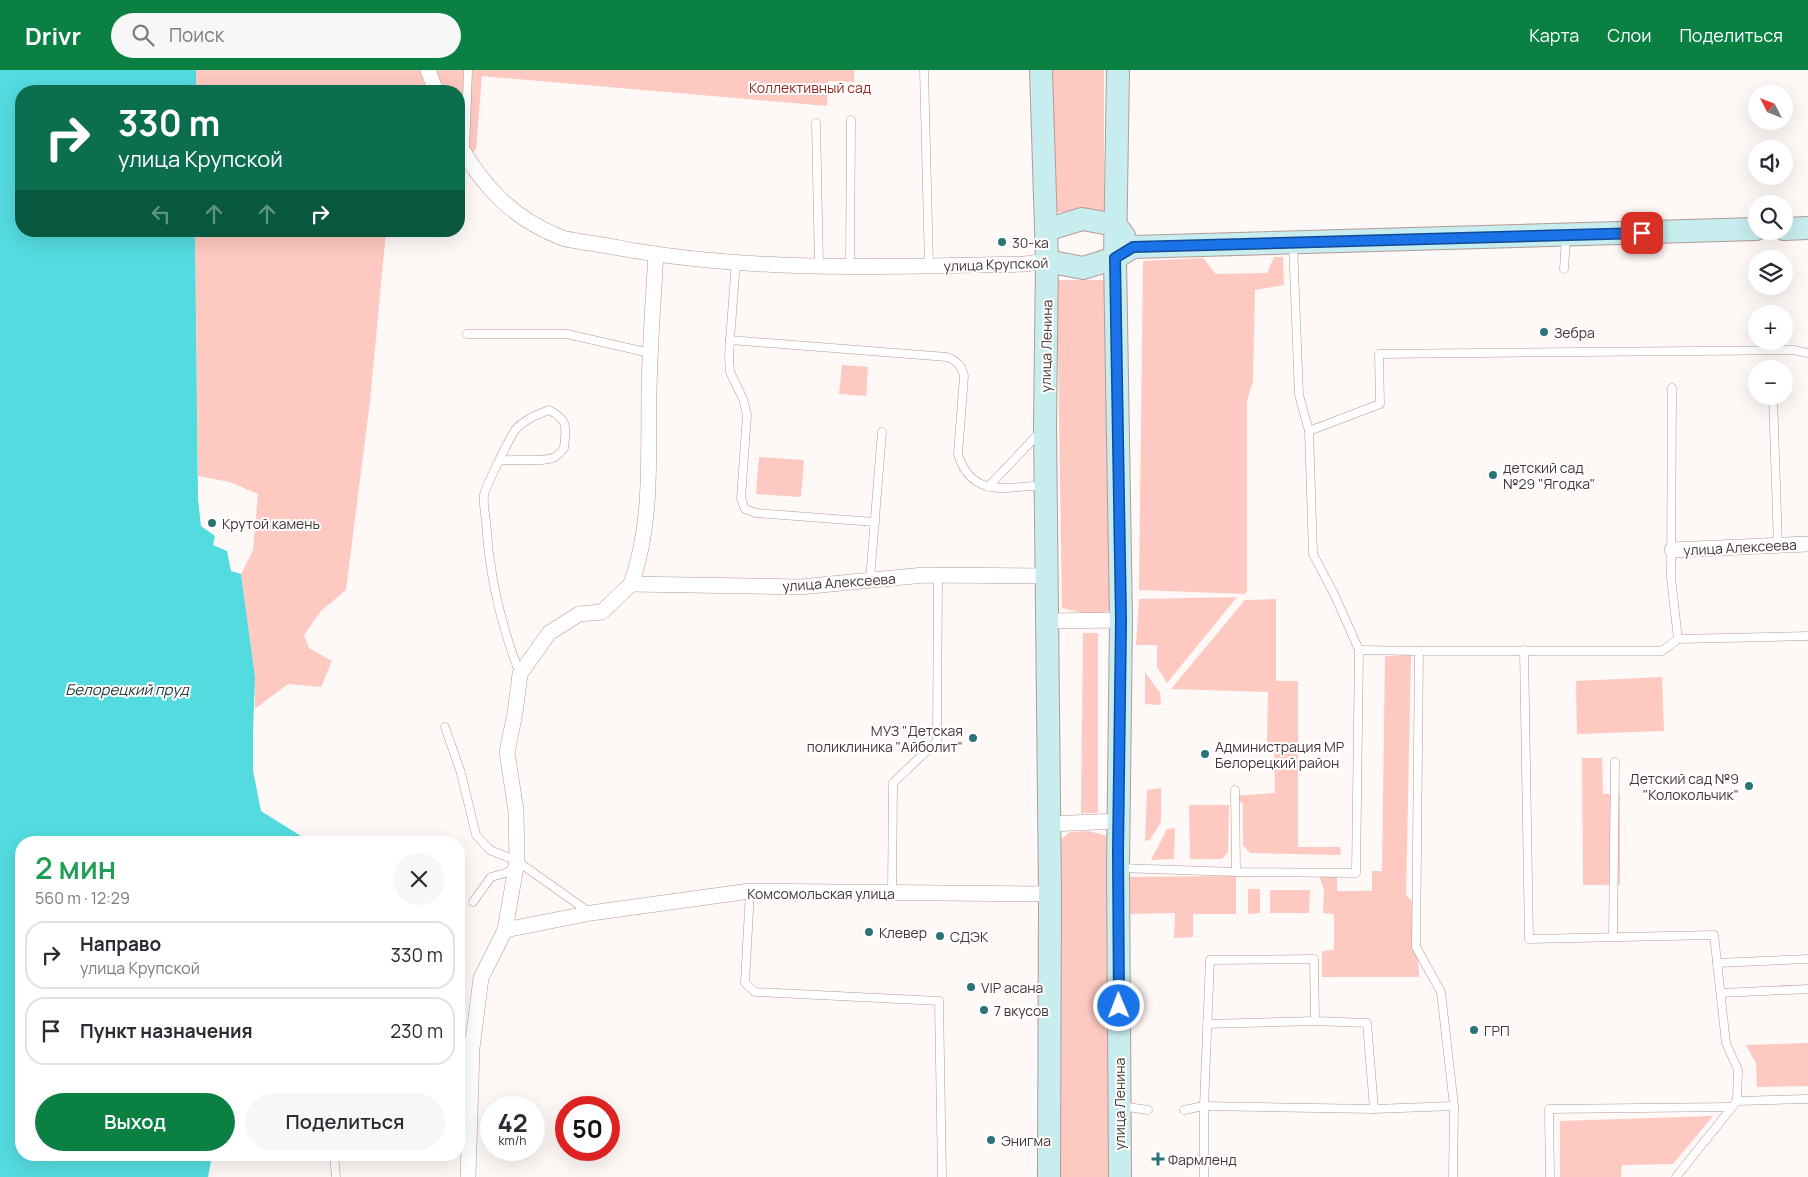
<!DOCTYPE html>
<html lang="ru">
<meta charset="utf-8">
<style>
:root{--surface:#fff;--page:#f7f7f7;--text:#2b2b33;--muted:#7c7c81;--line:#e1e1e2;--accent:#0b8043}
body{margin:0;font-family:Manrope,sans-serif;background:var(--page);color:var(--text);height:100vh;display:flex;flex-direction:column;font-size:19px;white-space:nowrap}
*{box-sizing:border-box;margin:0}
p{font-size:16px;color:var(--muted)}
.icon{flex:none;width:28px;height:28px;fill:none;stroke:currentColor;stroke-width:2;stroke-linecap:round;stroke-linejoin:round}
.map{position:relative;flex:1;overflow:hidden}
.details{position:absolute;left:15px;top:766px;width:450px;height:325px;display:flex;flex-direction:column;background:var(--surface);border-radius:20px;box-shadow:0 5px 20px #0002}
.details>*{flex:none}
.hud{position:absolute;left:15px;top:15px;width:450px;height:152px;border-radius:20px;box-shadow:0 5px 20px #0002;background:#0b6e4f;color:#fff;overflow:hidden}
.needle{width:32px;rotate:312deg}
.buttons{position:absolute;left:1748px;top:15px;display:grid;gap:10px}
.buttons a{display:grid;place-items:center;width:45px;height:45px;border-radius:50%;background:var(--surface);box-shadow:0 5px 20px #0002;font-size:25px}
.speed{position:absolute;left:480px;top:1026px;display:flex;gap:10px;font-size:25px;font-weight:700;text-align:center}
.speed>*{display:grid;place-content:center;width:65px;height:65px;border-radius:50%;background:var(--surface);box-shadow:0 5px 20px #0002;line-height:1}
.speed small{font-size:12px;font-weight:400}
.speed .limit{border:8px solid #d22;background:#fff;color:#111}
.pin{position:absolute;display:grid;place-items:center;width:42px;height:42px;color:#fff;margin:-21px;border-radius:10px;box-shadow:0 2px 8px #0006}
.me{position:absolute;width:55px;margin:-28px;rotate:359deg;stroke-linejoin:round;filter:drop-shadow(0 0 4px #0008)}
.turn{display:flex;align-items:center;gap:18px;height:105px;padding:0 20px;font-size:22px}
.turn .icon{width:65px;height:65px;stroke-width:2.5}
.turn b{display:block;font-size:35px;line-height:42px}
.lanes{display:flex;align-items:center;height:48px;padding:0 20px;background:#0003;justify-content:center;gap:25px;direction:ltr}
.lanes .off{opacity:.35}
.round{display:grid;place-items:center;flex:none;width:52px;height:52px;border-radius:26px;background:var(--page)}
.head{display:flex;align-items:center;justify-content:space-between;height:85px;padding:0 20px}
h1{font-size:30px;font-weight:600;line-height:38px;color:#1e9e55}
.cta{display:flex;gap:10px;margin-top:auto;padding:10px 20px}
.cta a{flex:1;height:58px;border-radius:30px;background:var(--accent);color:#fff;font-size:20px;font-weight:600;line-height:58px;text-align:center}
.cta a+a{background:var(--page);color:var(--text)}
ul{padding:0;list-style:none}
li{display:flex;align-items:center;gap:15px;height:68px;margin:0 10px 8px;padding:0 10px;border:2px solid var(--line);border-radius:20px}
li div{flex:1}
li b{display:block;font-size:19px}
li em{font-style:normal}
header{display:flex;align-items:center;gap:30px;box-sizing:border-box;height:70px;padding:0 25px;background:var(--accent);color:#fff}
header strong{font-size:24px}
nav{display:flex;gap:28px;margin-inline-start:auto;font-size:18px}
.search{width:350px;height:45px;background:var(--page);display:flex;align-items:center;gap:12px;box-sizing:border-box;padding:0 18px;border-radius:28px;color:var(--muted);font-size:19px}
.map>svg:first-child{display:block}
.green{fill:#fec9c0}
.water{fill:#54dbdf}
.lines{fill:none;stroke-linecap:round;stroke-linejoin:round}
.service-casing{stroke:#b69a96;stroke-width:9}
.minor-casing{stroke:#b69a96;stroke-width:16}
.secondary-casing{stroke:#b69a96;stroke-width:24}
.service{stroke:#fff;stroke-width:8}
.minor{stroke:#fff;stroke-width:15}
.secondary{stroke:#c7edee;stroke-width:22}
.route-casing{stroke:#114b97;stroke-width:12}
.route{stroke:#1a73e8;stroke-width:9}
.poi-dot{fill:#2a7476;stroke:#fff;stroke-width:2}
.labels{text-anchor:middle;dominant-baseline:central;stroke-width:4;stroke-linejoin:round;paint-order:stroke}
.park-label{font-size:14px;fill:#94281f;stroke:#fff}
.poi-label{font-size:14px;fill:#443836;stroke:#fff;text-anchor:start}
.street-label{font-size:14px;fill:#443836;stroke:#fff}
.water-label{font-size:15px;font-style:italic;fill:#22393a;stroke:#fff}
</style>
<header>
<strong>Drivr</strong>
<div class="search"><svg class="icon" aria-label="search" viewBox="0 0 24 24"><circle cx="10" cy="10" r="6"/><path d="M15 15l6 6"/></svg>Поиск</div>
<nav><a>Карта</a><a>Слои</a><a>Поделиться</a></nav>
</header>
<div class="map">
<svg width="1808" height="1107" viewBox="0 0 1808 1107">
<rect width="100%" height="100%" fill="#fef8f7"/>
<g class="green">
<polygon points="196,0 854,0 854,12 828,11 827,36 482,6 476,79 459,96 459,21 196,21"/>
<polygon points="1049,0 1104,0 1104,143 1051,142"/>
<polygon points="195,161 386,161 370,331 346,520 320,542 304,565 309,578 332,591 321,617 288,614 255,639 255,607 241,504 253,480 258,424 230,412 198,406"/>
<polygon points="1274,187 1283,187 1284,215 1255,220 1253,311 1247,331 1247,520 1245,524 1139,520 1143,191 1203,188 1216,204 1267,203"/>
<polygon points="1057,210 1104,210 1113,540 1092,545 1062,538"/>
<polygon points="842,295 868,297 866,326 839,324"/>
<polygon points="759,387 804,390 801,427 756,424"/>
<polygon points="1237,527 1167,613 1157,597 1157,575 1136,575 1139,529"/>
<polygon points="1276,529 1276,611 1298,611 1298,777 1340,777 1341,785 1250,783 1243,775 1243,734 1232,726 1275,723 1274,672 1267,672 1268,622 1171,619 1245,530"/>
<polygon points="1083,563 1098,563 1098,743 1085,743 1081,744"/>
<polygon points="1411,585 1406,825 1416,835 1419,907 1322,907 1322,881 1334,880 1334,844 1323,843 1324,820 1318,802 1337,806 1337,821 1372,821 1372,801 1382,801 1385,586"/>
<polygon points="1145,602 1160,623 1161,635 1145,634"/>
<polygon points="1662,607 1664,661 1577,664 1576,611"/>
<polygon points="1582,688 1602,688 1603,724 1620,724 1620,815 1583,815"/>
<polygon points="1161,718 1161,752 1150,770 1145,771 1147,720"/>
<polygon points="1189,735 1229,735 1228,782 1222,789 1190,789"/>
<polygon points="1175,758 1174,789 1151,790 1167,759"/>
<polygon points="1089,761 1111,767 1110,1107 1059,1107 1059,771 1070,762"/>
<polygon points="1236,806 1236,844 1193,844 1193,867 1174,868 1175,843 1125,844 1126,807"/>
<polygon points="1248,819 1260,819 1260,843 1248,844"/>
<polygon points="1270,820 1310,820 1309,843 1270,843"/>
<polygon points="1808,973 1808,1016 1757,1017 1756,993 1746,975"/>
<polygon points="1713,1046 1673,1094 1622,1095 1621,1107 1560,1107 1560,1051"/>
</g>
<polygon class="water" points="0,0 196,0 196,21 21,21 21,161 195,161 198,429 201,456 215,466 213,475 227,481 231,501 241,504 255,607 253,662 253,700 261,741 309,771 308,772 21,772 21,1085 212,1085 208,1107 0,1107"/>
<g class="lines">
<defs>
<g id="service">
<polyline points="924,0 929,196"/>
<polyline points="816,53 819,196"/>
<polyline points="465,81 468,0"/>
<polyline points="1293,174 1299,325 1309,361 1313,484 1335,526 1359,580"/>
<path d="M 736,191 L 730,270 L 947,287 C 957,291 962,296 964,306 L 958,384 C 971,429 1008,417 1044,415"/>
<polyline points="850,197 851,50"/>
<polyline points="1564,199 1566,167"/>
<polyline points="467,264 567,264 650,283"/>
<polyline points="730,270 729,287 730,302 743,329 747,345 741,428 745,439 756,443 875,452"/>
<polyline points="1773,326 1778,475"/>
<polyline points="1309,361 1380,334 1379,284 1794,280 1808,283"/>
<path d="M 500,391 C 514,388 544,393 555,387 C 558,385 562,381 564,378 C 566,358 569,350 549,340 C 537,345 525,349 516,359 C 511,365 485,418 484,425 C 483,433 485,443 486,451 C 489,503 501,556 520,604"/>
<polyline points="988,417 1041,361"/>
<polyline points="870,509 882,362"/>
<polyline points="1678,569 1808,566"/>
<polyline points="1524,580 1529,869 1714,865 1726,973 1738,1000 1737,1031"/>
<polyline points="445,657 461,703 476,765 490,780 517,791 589,842"/>
<polyline points="1235,720 1236,802"/>
<polyline points="1120,798 1236,802 1356,803 1359,580 1419,581"/>
<polyline points="750,821 745,913 755,922 939,931 942,1107"/>
<polyline points="892,823 893,713 937,671 938,505"/>
<polyline points="473,832 491,807 509,802 514,795"/>
<polyline points="1613,867 1615,692"/>
<polyline points="1717,893 1808,889"/>
<polyline points="1721,923 1808,919"/>
<polyline points="1207,954 1315,951"/>
<polyline points="459,966 472,978"/>
<polyline points="1121,1036 1148,1040"/>
<polyline points="1184,1040 1204,1036 1374,1039 1454,1036"/>
<polyline points="334,1085 336,1107"/>
<polyline points="1204,1107 1204,1036 1210,890 1314,889 1315,951 1367,953 1374,1039"/>
<polyline points="1453,1107 1454,1036 1441,922 1416,877 1419,581 1662,581 1678,569 1671,508 1672,318"/>
<polyline points="1550,1107 1549,1039 1731,1037"/>
<polyline points="1676,1107 1737,1031 1808,1029"/>
</g>
<g id="minor">
<polyline points="428,0 436,21"/>
<path d="M 459,75 C 485,118 512,148 560,167 C 566,170 575,170 582,172 C 598,174 614,177 630,180 C 760,202 895,197 1025,194 L 1047,191"/>
<path d="M 656,184 C 653,230 650,276 649,321 C 648,384 653,454 631,514 L 800,517 L 924,505 L 1047,506"/>
<polyline points="1672,480 1808,474"/>
<polyline points="1047,551 1121,550"/>
<polyline points="1049,754 1118,751"/>
<polyline points="505,860 591,843 750,821 1036,824 1050,823"/>
<polyline points="468,1107 472,978 481,908 505,860 517,791 516,741 507,682 515,643 520,604 549,563 579,544 602,542 631,514"/>
</g>
<g id="secondary">
<polyline points="1041,0 1047,191 1045,356 1050,823 1049,1107"/>
<polyline points="1118,0 1115,188 1121,550 1118,798 1120,1107"/>
<polyline points="1784,159 1808,158"/>
<polyline points="1046,160 1082,149 1116,155 1124,166"/>
<polyline points="1047,191 1083,198 1115,188 1133,177 1756,159"/>
</g>
</defs>
<use href="#service" class="service-casing"/>
<use href="#minor" class="minor-casing"/>
<use href="#secondary" class="secondary-casing"/>
<use href="#service" class="service"/>
<use href="#minor" class="minor"/>
<use href="#secondary" class="secondary"/>
</g>
<g class="lines">
<defs>
<polyline id="route" points="1119,936 1118,782 1121,550 1115,188 1133,177 1642,163"/>
</defs>
<use href="#route" class="route-casing"/>
<use href="#route" class="route"/>
</g>
<g class="poi-dot">
<circle cx="1002" cy="172" r="5"/>
<circle cx="1544" cy="262" r="5"/>
<circle cx="1493" cy="405" r="5"/>
<circle cx="212" cy="453" r="5"/>
<circle cx="973" cy="668" r="5"/>
<circle cx="1205" cy="684" r="5"/>
<circle cx="1749" cy="716" r="5"/>
<circle cx="869" cy="862" r="5"/>
<circle cx="940" cy="866" r="5"/>
<circle cx="971" cy="917" r="5"/>
<circle cx="984" cy="940" r="5"/>
<circle cx="1474" cy="960" r="5"/>
<circle cx="991" cy="1070" r="5"/>
<path d="M1155.5 1081.5h5v5h5v5h-5v5h-5v-5h-5v-5h5z"/>
</g>
<g class="labels">
<g class="park-label">
<text x="810" y="17">Коллективный сад</text>
</g>
<g class="poi-label">
<text x="1012" y="172">30-ка</text>
<text x="1554" y="262">Зебра</text>
<text x="1503" y="397">детский сад<tspan x="1503" dy="16">№29 "Ягодка"</tspan></text>
<text x="222" y="453">Крутой камень</text>
<text x="963" y="660" text-anchor="end">МУЗ "Детская<tspan x="963" dy="16">поликлиника "Айболит"</tspan></text>
<text x="1215" y="676">Администрация МР<tspan x="1215" dy="16">Белорецкий район</tspan></text>
<text x="1739" y="708" text-anchor="end">Детский сад №9<tspan x="1739" dy="16">"Колокольчик"</tspan></text>
<text x="879" y="862">Клевер</text>
<text x="950" y="866">СДЭК</text>
<text x="981" y="917">VIP асана</text>
<text x="994" y="940">7 вкусов</text>
<text x="1484" y="960">ГРП</text>
<text x="1001" y="1070">Энигма</text>
<text x="1168" y="1089">Фармленд</text>
</g>
<g class="street-label">
<text transform="translate(996 194) rotate(-2)">улица Крупской</text>
<text transform="translate(1046 276) rotate(-89)">улица Ленина</text>
<text transform="translate(1740 477) rotate(-3)">улица Алексеева</text>
<text transform="translate(839 512) rotate(-4)">улица Алексеева</text>
<text x="821" y="823">Комсомольская улица</text>
<text transform="translate(1119 1034) rotate(-90)">улица Ленина</text>
</g>
<g class="water-label">
<text x="127" y="619">Белорецкий пруд</text>
</g>
</g>
</svg>
<div class="buttons">
<a><svg class="needle" viewBox="-14 -14 28 28"><path d="M0-13l5 13h-10z" fill="#e53935"/><path d="M0 13l5-13h-10z" fill="#7c7c81"/></svg></a>
<a><svg class="icon" aria-label="sound" viewBox="0 0 24 24"><path d="M4 9h4l5-4v14l-5-4H4zM17 9q2 3 0 6"/></svg></a>
<a><svg class="icon" aria-label="search" viewBox="0 0 24 24"><circle cx="10" cy="10" r="6"/><path d="M15 15l6 6"/></svg></a>
<a><svg class="icon" aria-label="layers" viewBox="0 0 24 24"><path d="M12 4l9 5-9 5-9-5zM3 14l9 5 9-5"/></svg></a>
<a>+</a>
<a>−</a>
</div>
<div class="speed"><div>42<small>km/h</small></div><div class="limit">50</div></div>
<div class="pin" style="left:1642px;top:163px;background:#d93025"><svg class="icon" aria-label="arrive" viewBox="0 0 24 24"><path d="M6 21V4h12l-3 4 3 4H6"/></svg></div>
<svg class="me" style="left:1119px;top:936px" viewBox="-20 -20 40 40"><circle r="17" fill="#1a73e8" stroke="#fff" stroke-width="3"/><path d="M0-11L8 9 0 5-8 9z" fill="#fff"/></svg>
<div class="hud">
<div class="turn"><svg class="icon" aria-label="right" viewBox="0 0 24 24"><path d="M7 20v-9h11M14 6l5 5-5 5"/></svg><div><b>330 m</b>улица Крупской</div></div>
<div class="lanes"><svg class="icon off" aria-label="left" viewBox="0 0 24 24"><path d="M17 20v-9H6M10 6l-5 5 5 5"/></svg><svg class="icon off" aria-label="ahead" viewBox="0 0 24 24"><path d="M12 20V5M6 11l6-6 6 6"/></svg><svg class="icon off" aria-label="ahead" viewBox="0 0 24 24"><path d="M12 20V5M6 11l6-6 6 6"/></svg><svg class="icon" aria-label="right" viewBox="0 0 24 24"><path d="M7 20v-9h11M14 6l5 5-5 5"/></svg></div>
</div>
<section class="details">
<div class="head"><div><h1>2 мин</h1><p>560 m · 12:29</p></div><a class="round"><svg class="icon" aria-label="close" viewBox="0 0 24 24"><path d="M6 6l12 12M18 6L6 18"/></svg></a></div>
<ul>
<li><svg class="icon" aria-label="right" viewBox="0 0 24 24"><path d="M7 20v-9h11M14 6l5 5-5 5"/></svg><div><b>Направо</b><p>улица Крупской</p></div><em>330 m</em></li>
<li><svg class="icon" aria-label="arrive" viewBox="0 0 24 24"><path d="M6 21V4h12l-3 4 3 4H6"/></svg><div><b>Пункт назначения</b></div><em>230 m</em></li>
</ul>
<div class="cta"><a>Выход</a><a>Поделиться</a></div>
</section>
</div>
